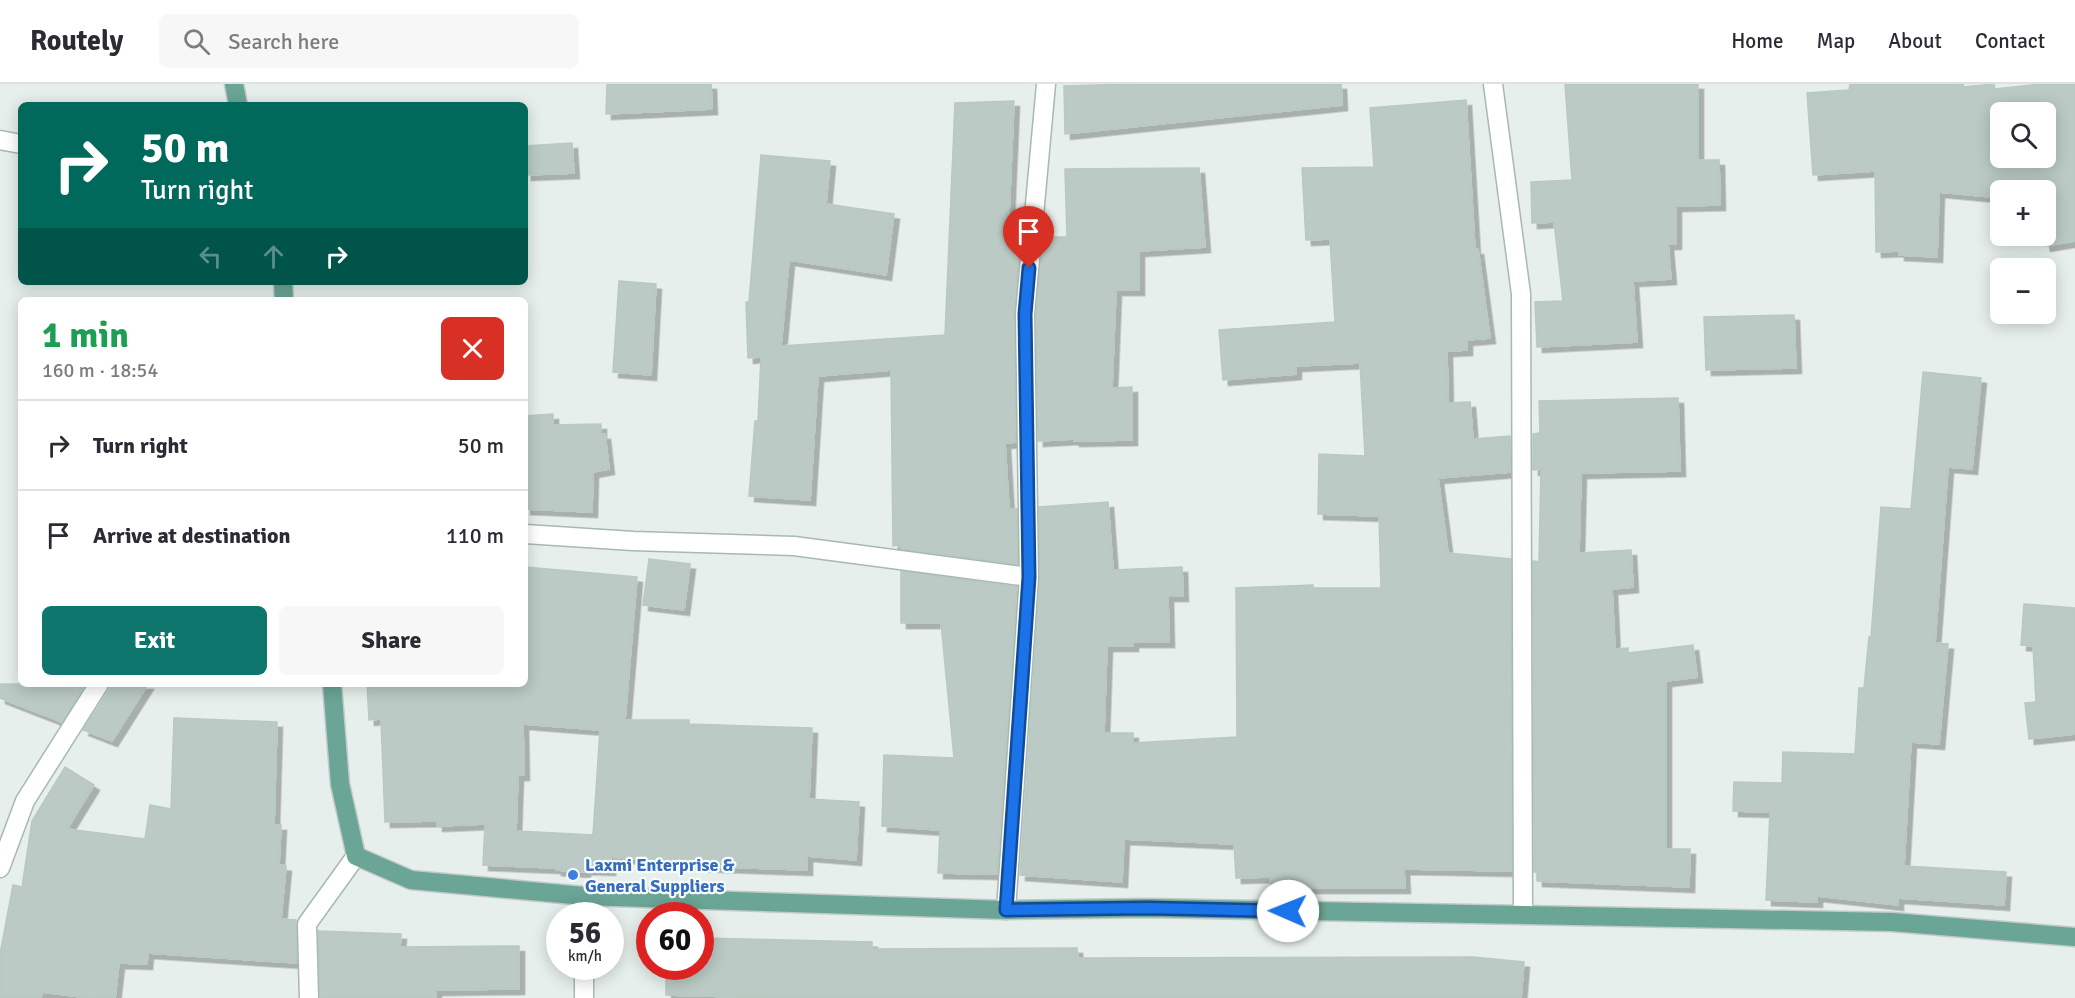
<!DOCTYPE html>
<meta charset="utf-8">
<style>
:root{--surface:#fff;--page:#f7f7f7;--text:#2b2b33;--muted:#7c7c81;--line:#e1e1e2;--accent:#0f766e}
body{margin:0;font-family:Signika,sans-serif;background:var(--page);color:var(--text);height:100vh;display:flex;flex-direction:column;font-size:22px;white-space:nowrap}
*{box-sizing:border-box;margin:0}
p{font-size:20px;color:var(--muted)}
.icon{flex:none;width:33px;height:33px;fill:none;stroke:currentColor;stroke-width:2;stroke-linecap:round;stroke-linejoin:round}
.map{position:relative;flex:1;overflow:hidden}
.panel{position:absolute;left:18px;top:213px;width:510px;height:390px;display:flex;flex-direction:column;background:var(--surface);border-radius:9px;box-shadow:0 3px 15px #0003}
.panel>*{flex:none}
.guide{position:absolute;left:18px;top:18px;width:510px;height:183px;border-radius:9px;box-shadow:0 3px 15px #0003;background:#00695c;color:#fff;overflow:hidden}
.fabs{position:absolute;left:1990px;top:18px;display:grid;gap:12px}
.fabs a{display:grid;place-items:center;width:66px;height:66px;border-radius:9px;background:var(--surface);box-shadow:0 3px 15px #0003;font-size:30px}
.speed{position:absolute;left:546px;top:818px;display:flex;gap:12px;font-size:30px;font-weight:700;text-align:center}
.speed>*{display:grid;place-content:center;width:78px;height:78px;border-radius:50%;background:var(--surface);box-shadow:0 3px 15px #0003;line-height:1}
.speed small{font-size:15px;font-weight:400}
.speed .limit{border:9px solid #d22;background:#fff;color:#111}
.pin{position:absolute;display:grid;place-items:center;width:51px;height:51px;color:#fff;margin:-62px -26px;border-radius:50% 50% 50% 0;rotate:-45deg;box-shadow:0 0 6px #0007}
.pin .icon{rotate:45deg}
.me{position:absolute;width:66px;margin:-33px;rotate:271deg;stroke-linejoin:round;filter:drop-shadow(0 0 4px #0008)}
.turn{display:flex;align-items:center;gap:21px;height:126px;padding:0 24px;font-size:27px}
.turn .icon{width:78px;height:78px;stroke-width:2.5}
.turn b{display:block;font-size:42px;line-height:51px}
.lanes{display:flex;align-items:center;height:57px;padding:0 24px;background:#0003;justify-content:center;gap:30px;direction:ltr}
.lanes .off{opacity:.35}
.round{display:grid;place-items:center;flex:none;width:63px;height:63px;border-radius:9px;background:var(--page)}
.head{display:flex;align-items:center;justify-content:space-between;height:102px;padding:0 24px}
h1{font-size:36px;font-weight:800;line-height:45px;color:#1e9e55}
.action{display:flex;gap:12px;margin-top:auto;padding:12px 24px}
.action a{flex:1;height:69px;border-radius:9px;background:var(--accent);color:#fff;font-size:24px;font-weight:800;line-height:69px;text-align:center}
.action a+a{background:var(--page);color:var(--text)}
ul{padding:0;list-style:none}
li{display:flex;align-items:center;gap:18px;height:90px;padding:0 24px;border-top:2px solid var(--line)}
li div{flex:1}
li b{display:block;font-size:22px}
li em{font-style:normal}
header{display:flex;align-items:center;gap:36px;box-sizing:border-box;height:84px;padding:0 30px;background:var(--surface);border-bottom:2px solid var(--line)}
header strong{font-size:28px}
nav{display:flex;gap:33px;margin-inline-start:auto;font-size:21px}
.search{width:420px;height:54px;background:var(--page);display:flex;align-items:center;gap:15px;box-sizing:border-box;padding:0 21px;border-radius:9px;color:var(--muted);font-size:22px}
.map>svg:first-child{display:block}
.building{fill:#bbcac4;stroke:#b8c9c2;stroke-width:1.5;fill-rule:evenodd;filter:url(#shadow)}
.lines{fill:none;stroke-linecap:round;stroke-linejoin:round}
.minor-casing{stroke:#a8b8b2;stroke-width:21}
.major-casing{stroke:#c2cac8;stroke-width:21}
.minor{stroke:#fff;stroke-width:18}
.major{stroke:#6aa596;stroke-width:18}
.route-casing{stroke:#114b97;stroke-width:15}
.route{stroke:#1a73e8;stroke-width:10}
.shop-dot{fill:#3f7fe0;stroke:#f7fbf9;stroke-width:2}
.labels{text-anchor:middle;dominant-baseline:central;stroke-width:4.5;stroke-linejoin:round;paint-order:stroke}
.shop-label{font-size:18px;font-weight:bold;fill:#366cbe;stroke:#f7fbf9;text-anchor:start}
</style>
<header>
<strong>Routely</strong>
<div class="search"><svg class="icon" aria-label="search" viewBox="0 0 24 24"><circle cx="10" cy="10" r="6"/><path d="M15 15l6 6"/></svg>Search here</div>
<nav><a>Home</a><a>Map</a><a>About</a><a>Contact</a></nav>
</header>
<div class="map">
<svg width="2075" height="914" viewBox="0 0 2075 914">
<defs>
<filter id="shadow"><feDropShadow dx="5.5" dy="5.5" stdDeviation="0" flood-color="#0004"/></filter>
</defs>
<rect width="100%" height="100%" fill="#e6efeb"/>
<g class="building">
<polygon points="607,0 711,0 712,25 606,30"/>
<polygon points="1133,0 1341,0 1342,21 1065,50 1064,2"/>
<polygon points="1565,0 1698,0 1698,76 1719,76 1720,121 1676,122 1676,160 1668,160 1671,195 1633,197 1637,258 1537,263 1535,218 1563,217 1554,138 1532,139 1531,98 1572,96"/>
<path d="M 1850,0 L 1963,0 L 1963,3 L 1994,0 L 1995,5 L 2040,0 L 2075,0 L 2075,157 L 2045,162 L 2043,152 L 2046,152 L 2046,106 L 2001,106 L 2001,114 L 1939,108 L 1937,173 L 1899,171 L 1899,167 L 1876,168 L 1875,87 L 1813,91 L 1807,9 L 1849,6 ZM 2001,28 L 2046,28 L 2046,74 L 2001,74 Z"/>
<polygon points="1466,16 1475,166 1478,165 1490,254 1467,256 1467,266 1447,267 1448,319 1470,318 1473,355 1510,352 1510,388 1438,394 1448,469 1511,475 1512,787 1404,785 1405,804 1305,804 1305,808 1271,810 1270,793 1236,794 1234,760 1124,755 1122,798 1020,791 1040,494 1039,423 1108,418 1113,486 1182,483 1183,512 1168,512 1169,558 1133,558 1133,562 1107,562 1104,649 1133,649 1133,659 1237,653 1236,504 1313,501 1313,504 1381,504 1379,432 1318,430 1319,370 1365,372 1360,279 1296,282 1296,290 1223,296 1219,246 1335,238 1330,155 1306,156 1302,84 1374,83 1370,24"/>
<polygon points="1014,17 1008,154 1021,154 1014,230 1016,358 1005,359 1009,425 1017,425 1018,480 901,465 900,461 893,462 891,286 818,292 810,416 749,412 755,337 758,337 761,273 748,274 746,218 749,218 761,71 830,77 826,120 894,130 886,191 789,176 781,262 945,251 955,19"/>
<polygon points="572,59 574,89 526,91 525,62"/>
<polygon points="1199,84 1205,163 1139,167 1139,206 1116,206 1112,304 1132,303 1132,356 1074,357 1074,355 1038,357 1036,230 1043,153 1067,153 1065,85"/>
<polygon points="619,197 656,200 651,291 613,288"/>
<polygon points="1794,231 1796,284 1706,286 1704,233"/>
<polygon points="1923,288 1981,294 1972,385 1948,383 1935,559 1948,560 1939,660 1911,658 1904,782 2006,788 2004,821 1898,814 1898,821 1817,812 1817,818 1766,816 1770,728 1733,727 1734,698 1782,699 1783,668 1855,670 1859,604 1864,604 1869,553 1871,553 1881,423 1911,425"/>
<polygon points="1678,314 1680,387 1581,389 1579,469 1631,466 1633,503 1612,505 1615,565 1628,564 1628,569 1693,561 1697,593 1666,597 1666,765 1690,765 1689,803 1537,797 1537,788 1534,788 1533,477 1539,478 1541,385 1533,386 1533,350 1540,349 1539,317"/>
<polygon points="553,330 553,341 601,340 601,350 605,350 609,385 593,388 592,428 525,425 525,332"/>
<polygon points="649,475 690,480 684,526 643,521"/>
<path d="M 525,483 L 637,493 L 625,636 L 689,636 L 689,640 L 812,644 L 809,715 L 859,718 L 856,776 L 807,772 L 807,786 L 695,782 L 695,779 L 611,773 L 610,786 L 585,785 L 585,788 L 556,786 L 556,784 L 483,781 L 485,740 L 437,742 L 437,737 L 385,738 L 381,635 L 369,636 L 367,600 L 525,600 ZM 523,640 L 600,646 L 593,751 L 516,747 L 518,691 L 524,691 Z"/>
<polygon points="901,487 1017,503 997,790 938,789 940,746 882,742 884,671 954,674 941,539 901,539"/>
<polygon points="2024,520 2075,524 2075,650 2029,655 2025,619 2036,618 2033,562 2021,561"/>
<polygon points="0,600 86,600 62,638 0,614"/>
<polygon points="110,600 148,600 112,657 83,646 109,606"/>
<polygon points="174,634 277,638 274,741 281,741 279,781 286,782 281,835 296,836 297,879 148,869 147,880 119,879 115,914 90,914 42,908 41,914 0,914 0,870 13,801 22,803 32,737 65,683 94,701 67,745 145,755 150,721 171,725"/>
<polygon points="318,847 401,850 400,863 519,862 519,905 436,906 436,914 320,914"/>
<polygon points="700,854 872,858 872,865 1077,864 1078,874 1473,873 1524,878 1521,914 779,914 666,911 666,882 700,882"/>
</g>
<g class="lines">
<defs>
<g id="minor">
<polyline points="1493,0 1521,210 1523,831"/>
<polyline points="0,56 21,60"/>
<polyline points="525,450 633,457 794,462 1029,493"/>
<polyline points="0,784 25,717 99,600"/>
<polyline points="1006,826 1029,493 1025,230 1046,0"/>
<polyline points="584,831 584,812"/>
<polyline points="309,914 307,840 356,772"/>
<polyline points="584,914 584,882"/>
</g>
<g id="major">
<polyline points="234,0 238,21"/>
<polyline points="283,198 284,216"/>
<polyline points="332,600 340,700 356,772 411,796 584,812 1006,826 1147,824 1892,838 2075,853"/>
</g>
</defs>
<use href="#minor" class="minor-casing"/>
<use href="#major" class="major-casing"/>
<use href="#minor" class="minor"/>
<use href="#major" class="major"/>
</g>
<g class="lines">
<defs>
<polyline id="route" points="1029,184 1025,230 1029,493 1006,826 1147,824 1288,827"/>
</defs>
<use href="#route" class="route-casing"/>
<use href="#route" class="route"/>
</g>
<circle class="shop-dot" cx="573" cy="791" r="6"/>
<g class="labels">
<g class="shop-label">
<text x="585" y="781">Laxmi Enterprise &amp;<tspan x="585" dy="21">General Suppliers</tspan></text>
</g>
</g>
</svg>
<div class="fabs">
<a><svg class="icon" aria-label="search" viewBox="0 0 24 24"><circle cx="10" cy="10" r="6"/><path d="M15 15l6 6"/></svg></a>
<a>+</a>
<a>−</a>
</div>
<div class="speed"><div>56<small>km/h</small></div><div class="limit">60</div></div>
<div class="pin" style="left:1029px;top:184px;background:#d93025"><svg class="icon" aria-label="arrive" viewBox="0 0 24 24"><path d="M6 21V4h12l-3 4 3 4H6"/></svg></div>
<svg class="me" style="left:1288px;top:827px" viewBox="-20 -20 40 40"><circle r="19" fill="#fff"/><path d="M0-13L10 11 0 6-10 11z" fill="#1a73e8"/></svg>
<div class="guide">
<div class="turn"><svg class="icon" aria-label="right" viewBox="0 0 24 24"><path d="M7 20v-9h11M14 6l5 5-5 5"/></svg><div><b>50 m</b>Turn right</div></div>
<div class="lanes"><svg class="icon off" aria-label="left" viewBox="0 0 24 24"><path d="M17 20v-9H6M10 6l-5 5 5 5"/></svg><svg class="icon off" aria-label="ahead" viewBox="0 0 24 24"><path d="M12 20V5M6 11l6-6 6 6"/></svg><svg class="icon" aria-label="right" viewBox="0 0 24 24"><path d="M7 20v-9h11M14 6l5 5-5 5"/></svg></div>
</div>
<section class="panel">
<div class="head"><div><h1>1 min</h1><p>160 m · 18:54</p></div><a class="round" style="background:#d93025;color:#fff"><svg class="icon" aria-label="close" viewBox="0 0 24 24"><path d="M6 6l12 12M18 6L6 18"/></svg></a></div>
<ul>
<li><svg class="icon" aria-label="right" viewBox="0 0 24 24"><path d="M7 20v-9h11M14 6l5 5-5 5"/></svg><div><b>Turn right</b></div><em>50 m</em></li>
<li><svg class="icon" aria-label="arrive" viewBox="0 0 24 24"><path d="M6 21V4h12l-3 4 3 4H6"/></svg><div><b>Arrive at destination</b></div><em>110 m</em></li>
</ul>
<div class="action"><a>Exit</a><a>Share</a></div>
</section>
</div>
